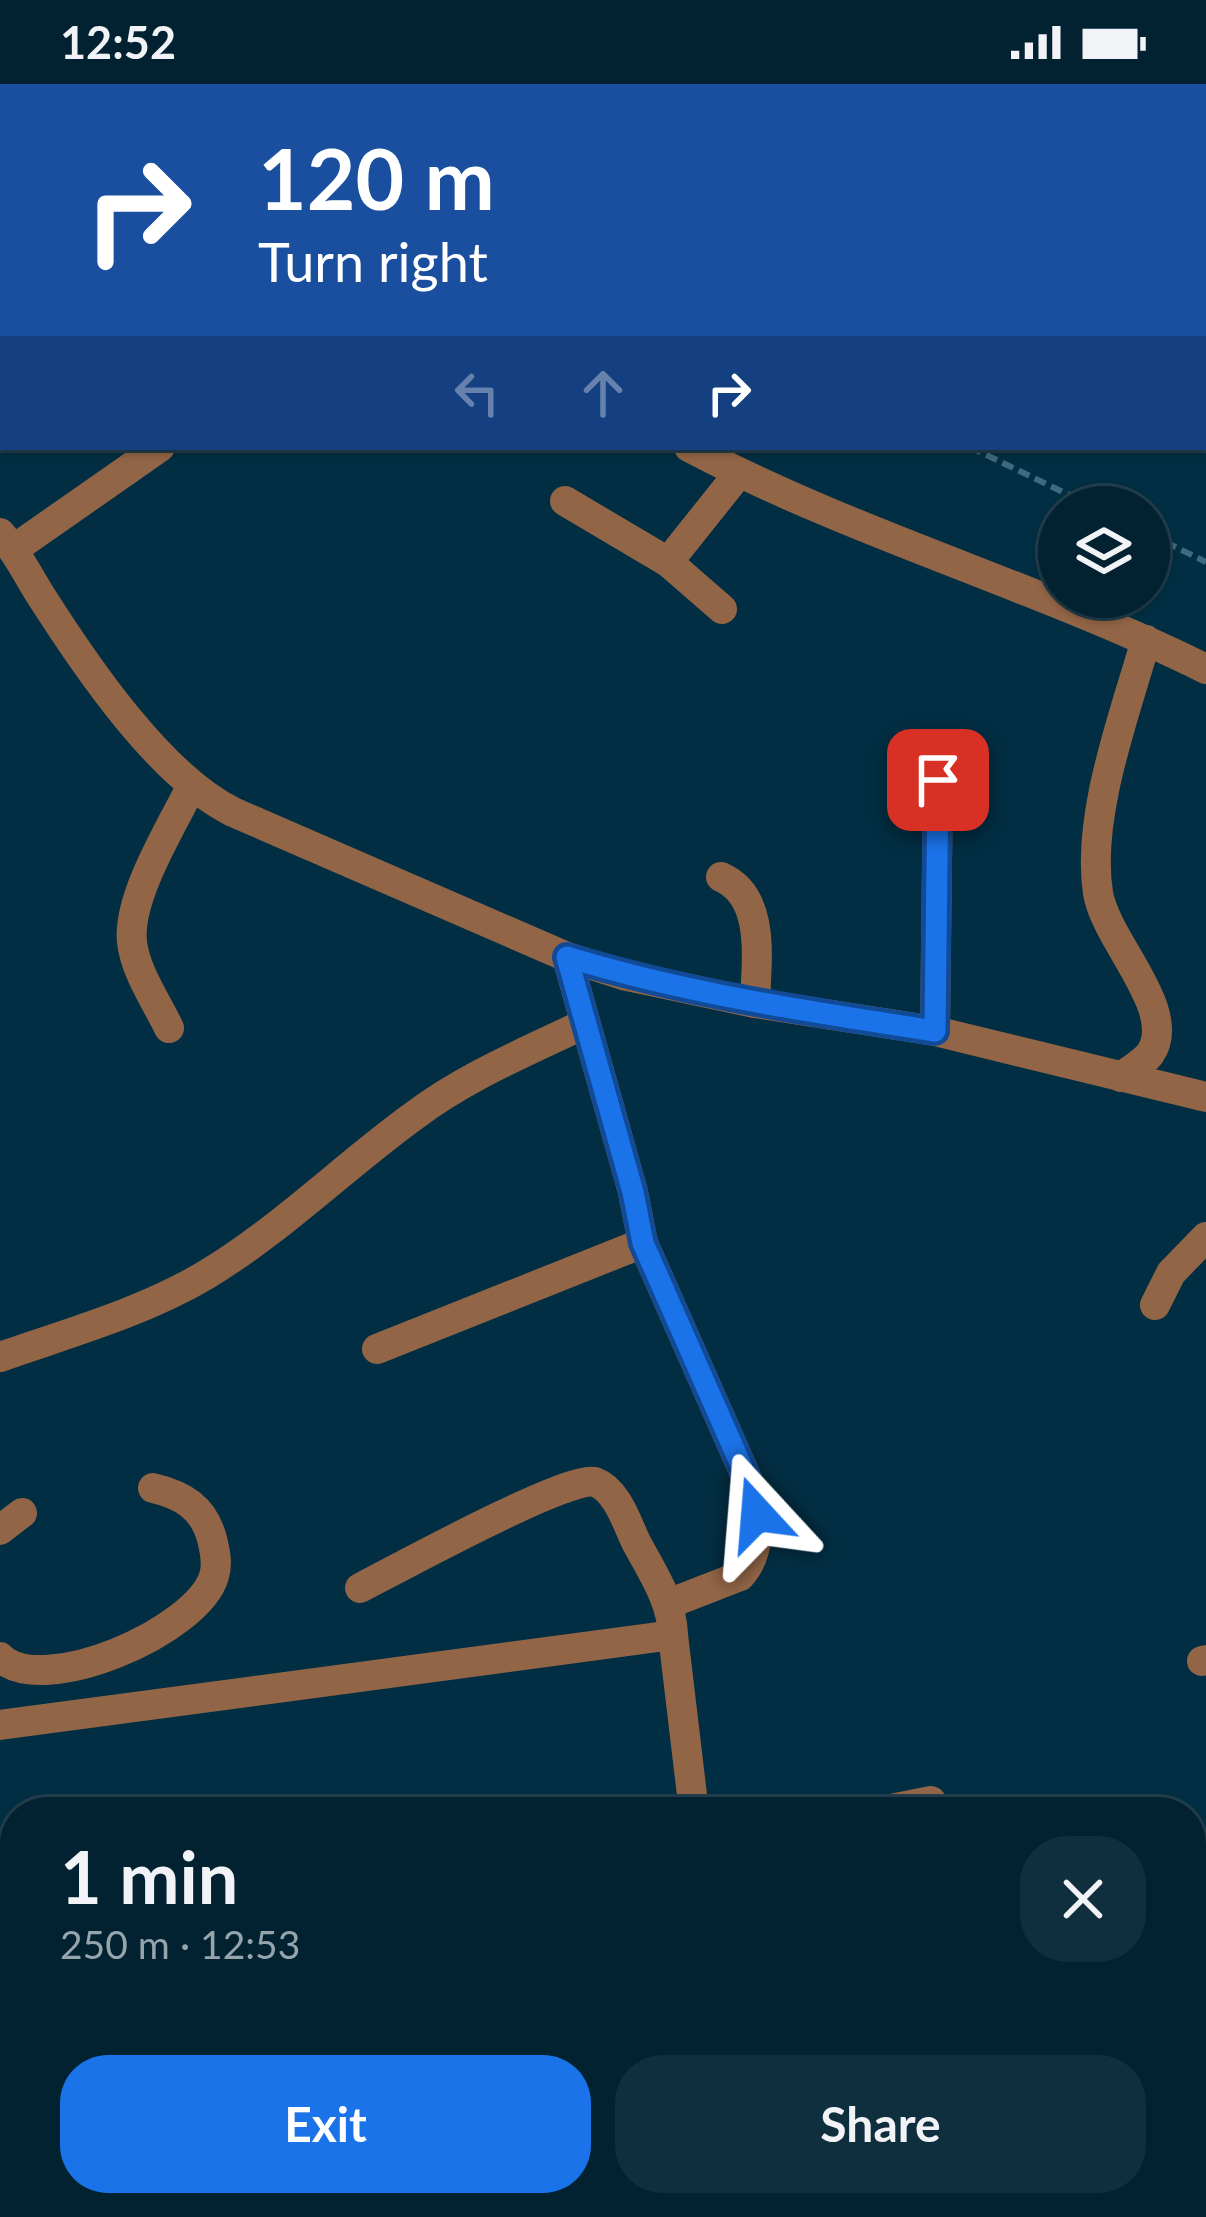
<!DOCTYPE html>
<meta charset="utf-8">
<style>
:root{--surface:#022232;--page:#102f3e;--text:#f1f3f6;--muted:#96a4ac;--line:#233f4d;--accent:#1a73e8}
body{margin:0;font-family:Lato,sans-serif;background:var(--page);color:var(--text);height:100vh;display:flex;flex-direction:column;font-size:45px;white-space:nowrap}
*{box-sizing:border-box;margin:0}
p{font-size:39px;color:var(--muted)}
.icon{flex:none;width:66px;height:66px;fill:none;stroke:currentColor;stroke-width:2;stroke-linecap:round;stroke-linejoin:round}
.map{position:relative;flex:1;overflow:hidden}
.sheet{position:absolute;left:0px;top:1713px;width:1206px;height:420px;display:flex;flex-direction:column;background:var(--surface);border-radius:48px 48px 0 0;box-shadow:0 3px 9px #0004,0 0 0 3px var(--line)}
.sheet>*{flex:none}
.top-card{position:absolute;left:0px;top:0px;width:1206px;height:366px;box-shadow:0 3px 9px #0004,0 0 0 3px var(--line);background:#1a4fa0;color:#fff;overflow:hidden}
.fabs{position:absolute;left:1038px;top:402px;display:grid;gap:24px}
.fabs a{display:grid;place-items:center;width:132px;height:132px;border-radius:50%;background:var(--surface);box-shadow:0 3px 9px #0004,0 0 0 3px var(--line);font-size:60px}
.pin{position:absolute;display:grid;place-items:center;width:102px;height:102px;color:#fff;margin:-51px;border-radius:24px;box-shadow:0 6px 18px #0006}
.me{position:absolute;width:132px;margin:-66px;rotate:341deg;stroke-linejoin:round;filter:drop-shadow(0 0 9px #0008)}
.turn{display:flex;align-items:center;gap:42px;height:252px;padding:0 60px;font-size:54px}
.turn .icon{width:156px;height:156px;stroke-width:2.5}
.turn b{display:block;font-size:84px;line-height:102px}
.lanes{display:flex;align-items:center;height:114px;padding:0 60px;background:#0003;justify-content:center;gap:60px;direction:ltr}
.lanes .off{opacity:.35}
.round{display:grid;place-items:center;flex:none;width:126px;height:126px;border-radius:48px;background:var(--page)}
.headline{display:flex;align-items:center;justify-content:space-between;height:204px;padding:0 60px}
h1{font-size:72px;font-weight:700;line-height:90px}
.button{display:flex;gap:24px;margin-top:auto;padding:24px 60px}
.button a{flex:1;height:138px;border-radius:48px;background:var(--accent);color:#fff;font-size:48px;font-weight:700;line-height:138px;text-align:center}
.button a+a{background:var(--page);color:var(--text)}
.status{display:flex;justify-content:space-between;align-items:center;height:84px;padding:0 60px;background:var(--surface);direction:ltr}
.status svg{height:33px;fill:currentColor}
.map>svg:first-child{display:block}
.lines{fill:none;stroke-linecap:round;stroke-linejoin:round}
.path{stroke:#3f697e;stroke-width:6;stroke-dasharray:12 6;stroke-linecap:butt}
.minor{stroke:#926546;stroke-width:30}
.major{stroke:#fb9e5a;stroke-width:30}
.route-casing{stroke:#114b97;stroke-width:30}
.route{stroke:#1a73e8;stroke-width:21}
</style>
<div class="status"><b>12:52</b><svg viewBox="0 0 49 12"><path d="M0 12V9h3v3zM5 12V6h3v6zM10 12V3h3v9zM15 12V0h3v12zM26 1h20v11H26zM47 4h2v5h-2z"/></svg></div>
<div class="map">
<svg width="1206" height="2133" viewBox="0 0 1206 2133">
<rect width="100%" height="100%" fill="#022e43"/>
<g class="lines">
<g class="path">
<polyline points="456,0 459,3"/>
<polyline points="970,363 1094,423"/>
<polyline points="1149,450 1206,478"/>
</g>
<g class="minor">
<polyline points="203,0 208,3"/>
<polyline points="146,3 152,0"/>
<polyline points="0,348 3,343"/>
<path d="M 689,363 C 855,451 1038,502 1206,585"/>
<polyline points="565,417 668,478"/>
<path d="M 0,449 C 17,468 27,490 41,512 C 85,581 159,691 233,728 L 567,873 L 623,891 L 755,919 L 935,947 L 1206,1013"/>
<polyline points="14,465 160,363"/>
<polyline points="722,525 668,478 739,389"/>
<path d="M 721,793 C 767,813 756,879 755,919"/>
<path d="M 169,944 C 157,919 135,887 132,858 C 127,813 172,742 192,701"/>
<polyline points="935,947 938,696"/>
<path d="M 1121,993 C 1130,986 1143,979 1150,970 C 1180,927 1106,858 1098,809 C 1086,732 1125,630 1146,556"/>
<path d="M 643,1159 L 752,1406 C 758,1435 762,1468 740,1492 L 668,1520"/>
<polyline points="1155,1221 1171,1189 1206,1153"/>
<polyline points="377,1265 643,1159 633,1108 567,873"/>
<path d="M 0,1273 C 68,1249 141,1229 204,1192 C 281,1146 343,1083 415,1031 C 467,992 526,968 584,940"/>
<polyline points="0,1446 22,1429"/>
<polyline points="673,1551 694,1728"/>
<path d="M 0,1573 C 42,1615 198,1547 214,1492 C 218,1480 215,1467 212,1455 C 204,1424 183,1411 153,1404"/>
<polyline points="1202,1577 1206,1576"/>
<path d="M 0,1641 L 673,1551 C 672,1517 652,1488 636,1458 C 627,1439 617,1406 595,1398 C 570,1390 393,1487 360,1504"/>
<polyline points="876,1728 931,1717"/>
<polyline points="0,1995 15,1993"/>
<polyline points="1191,2087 1206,2084"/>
<polyline points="747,2118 749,2133"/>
<polyline points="935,2133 1019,2118"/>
</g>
<g class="major">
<polyline points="36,3 37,0"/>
<polyline points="0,86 3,79"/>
</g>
</g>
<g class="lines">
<defs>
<path id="route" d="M 757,1430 L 752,1406 L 643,1159 L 633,1108 L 567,873 C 688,910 811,928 935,947 L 938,696"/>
</defs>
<use href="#route" class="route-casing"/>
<use href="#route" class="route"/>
</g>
</svg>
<div class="fabs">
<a><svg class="icon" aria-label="layers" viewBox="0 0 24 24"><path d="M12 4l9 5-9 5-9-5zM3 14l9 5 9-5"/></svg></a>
</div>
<div class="pin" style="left:938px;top:696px;background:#d93025"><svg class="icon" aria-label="arrive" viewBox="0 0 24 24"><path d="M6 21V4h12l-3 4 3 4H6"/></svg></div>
<svg class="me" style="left:757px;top:1430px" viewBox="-20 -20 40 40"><path d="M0-17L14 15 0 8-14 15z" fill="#1a73e8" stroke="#fff" stroke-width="4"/></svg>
<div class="top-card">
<div class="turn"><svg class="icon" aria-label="right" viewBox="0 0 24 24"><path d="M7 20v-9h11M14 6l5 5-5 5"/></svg><div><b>120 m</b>Turn right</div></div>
<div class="lanes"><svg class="icon off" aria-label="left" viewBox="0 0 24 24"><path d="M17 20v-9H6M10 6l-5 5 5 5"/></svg><svg class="icon off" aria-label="ahead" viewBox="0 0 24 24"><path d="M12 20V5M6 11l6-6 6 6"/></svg><svg class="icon" aria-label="right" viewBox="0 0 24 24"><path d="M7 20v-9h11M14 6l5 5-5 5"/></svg></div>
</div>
<section class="sheet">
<div class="headline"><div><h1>1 min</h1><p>250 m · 12:53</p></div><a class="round"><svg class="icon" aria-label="close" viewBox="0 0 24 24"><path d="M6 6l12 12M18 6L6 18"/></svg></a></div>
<div class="button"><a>Exit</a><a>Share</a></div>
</section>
</div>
